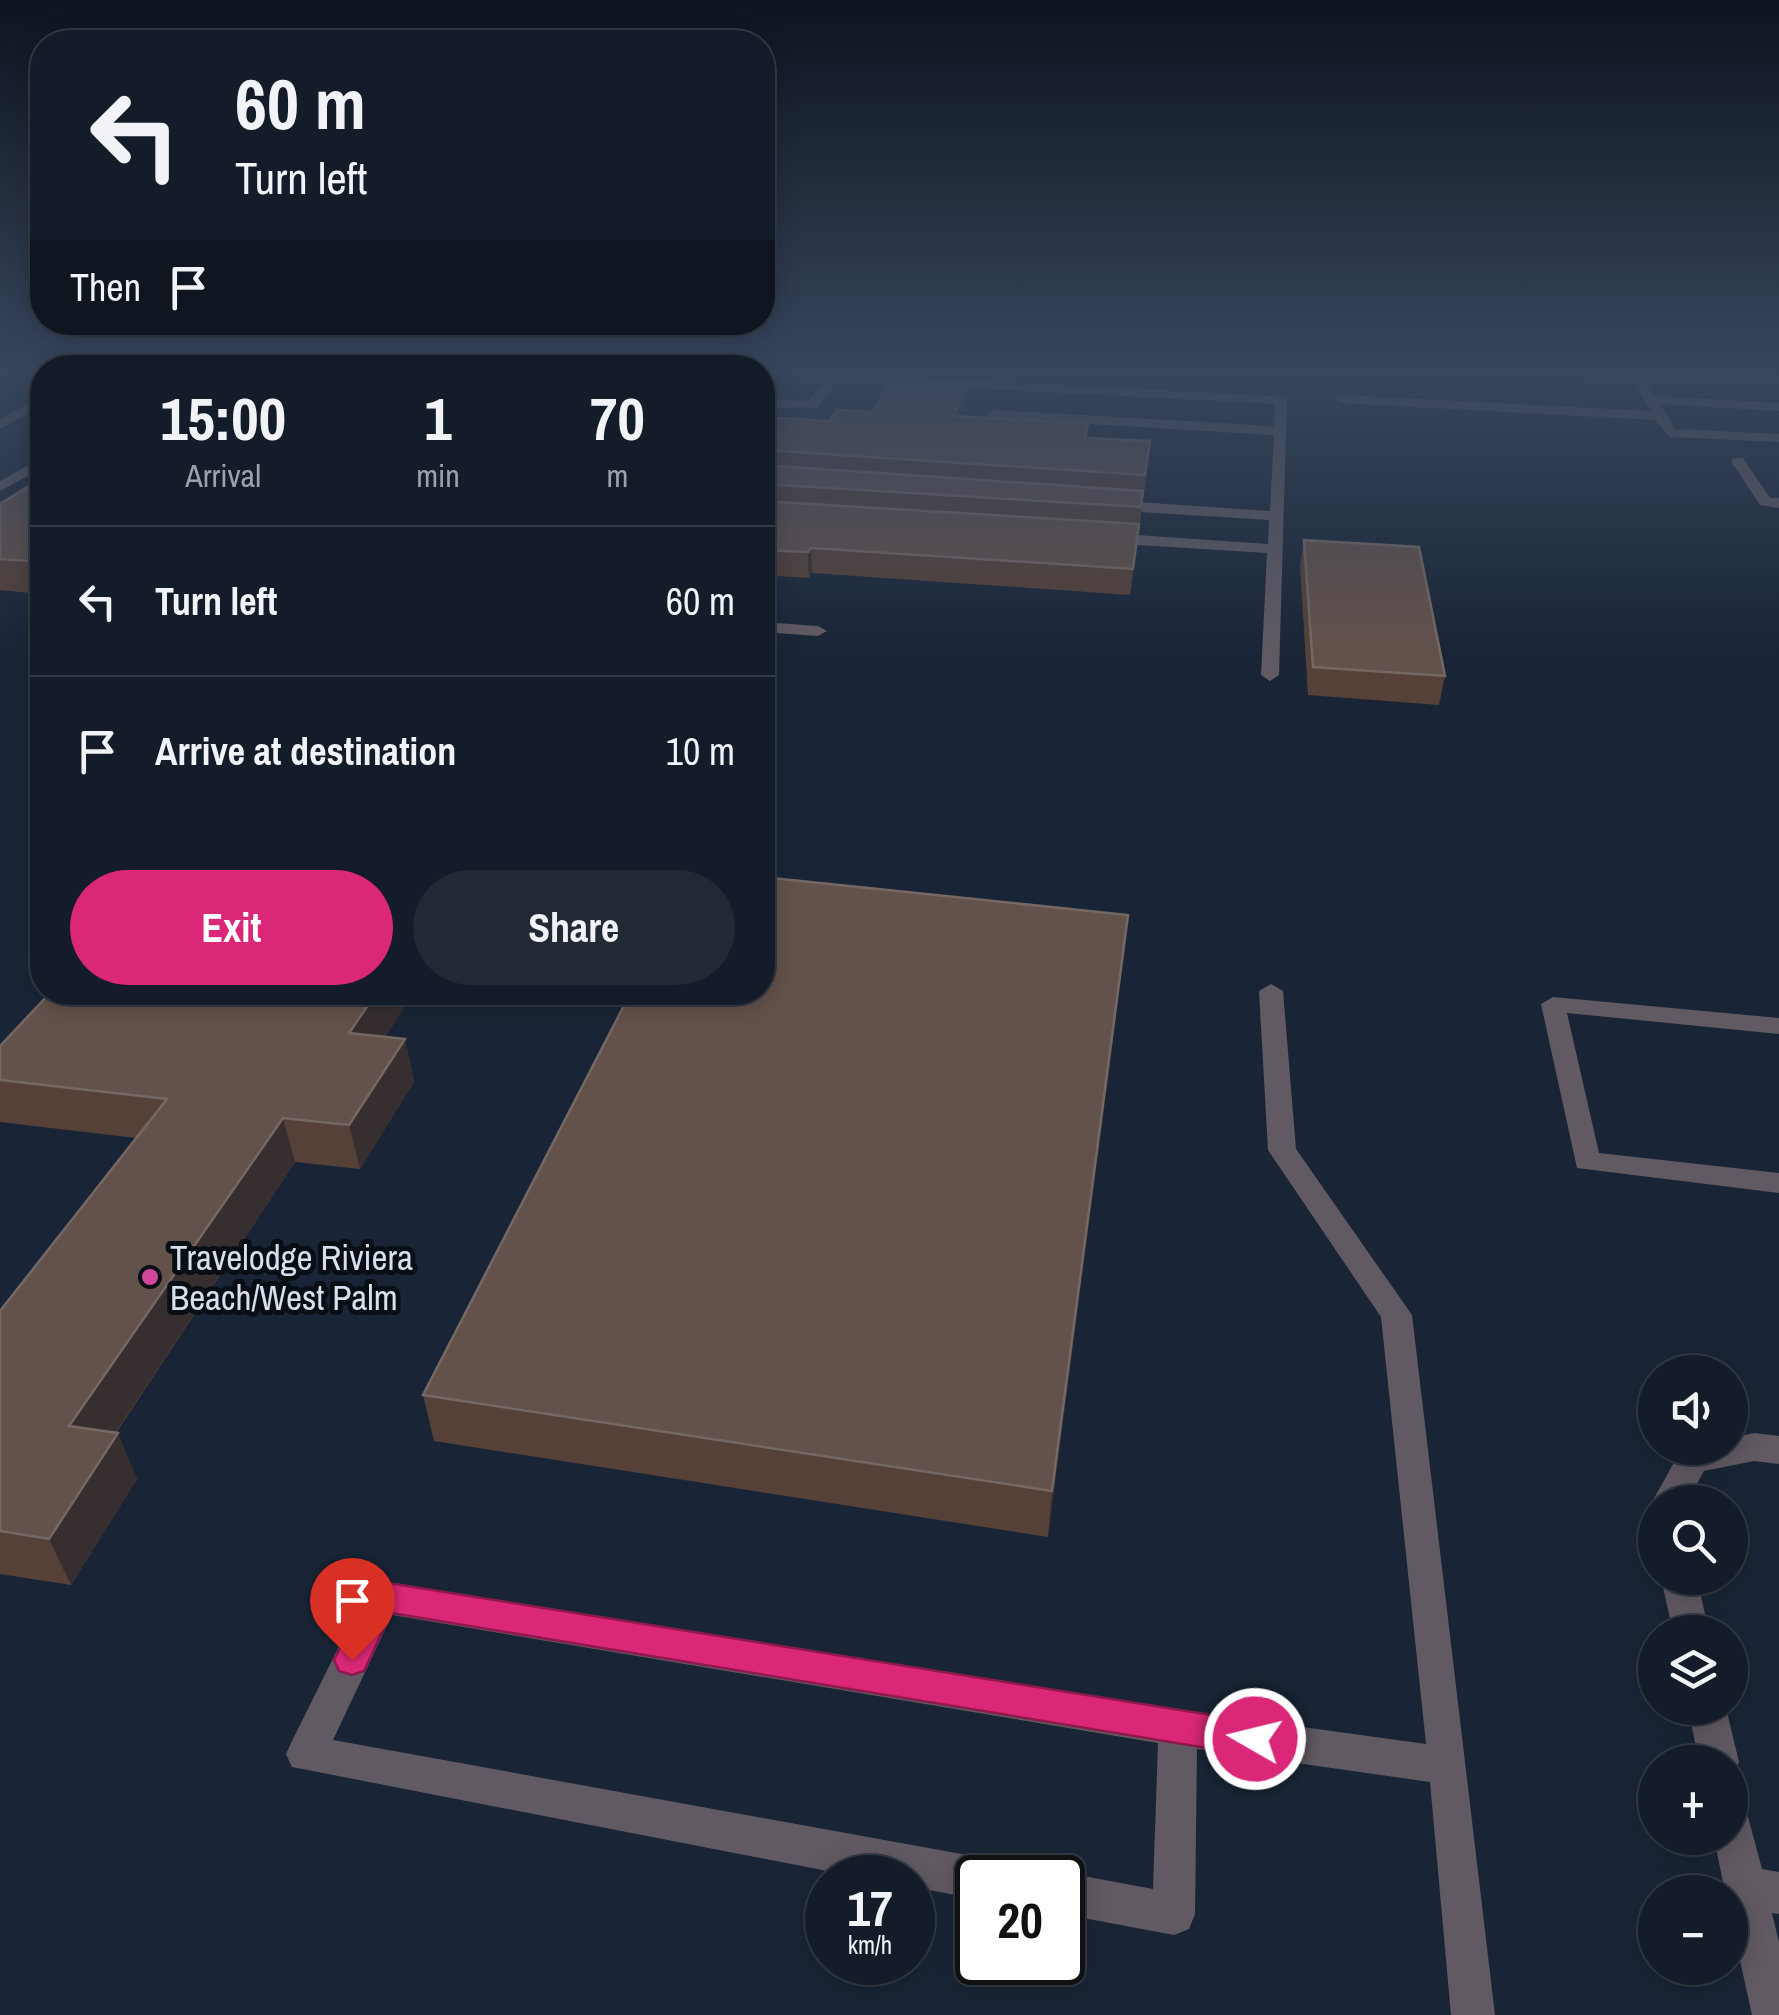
<!DOCTYPE html>
<meta charset="utf-8">
<style>
:root{--surface:#131c28;--page:#202934;--text:#f1f3f6;--muted:#9da1a8;--line:#323a45;--accent:#db2777}
body{margin:0;font-family:"Archivo Narrow",sans-serif;background:var(--page);color:var(--text);height:100vh;display:flex;flex-direction:column;font-size:38px;white-space:nowrap}
*{box-sizing:border-box;margin:0}
p{font-size:32px;color:var(--muted)}
.icon{flex:none;width:55px;height:55px;fill:none;stroke:currentColor;stroke-width:2;stroke-linecap:round;stroke-linejoin:round}
.map{position:relative;flex:1;overflow:hidden}
.sheet{position:absolute;left:30px;top:355px;width:745px;height:650px;display:flex;flex-direction:column;background:var(--surface);border-radius:40px;box-shadow:0 5px 25px #0003,0 0 0 2px var(--line)}
.sheet>*{flex:none}
.guide{position:absolute;left:30px;top:30px;width:745px;height:305px;border-radius:40px;box-shadow:0 5px 25px #0003,0 0 0 2px var(--line);background:#131c28;color:var(--text);overflow:hidden}
.controls{position:absolute;left:1638px;top:1355px;display:grid;gap:20px}
.controls a{display:grid;place-items:center;width:110px;height:110px;border-radius:50%;background:var(--surface);box-shadow:0 5px 25px #0003,0 0 0 2px var(--line);font-size:50px}
.speed{position:absolute;left:805px;top:1855px;display:flex;gap:20px;font-size:50px;font-weight:700;text-align:center}
.speed>*{display:grid;place-content:center;width:130px;height:130px;border-radius:50%;background:var(--surface);box-shadow:0 5px 25px #0003,0 0 0 2px var(--line);line-height:1}
.speed small{font-size:25px;font-weight:400}
.speed .limit{border:5px solid #111;border-radius:15px;background:#fff;color:#111}
.pin{position:absolute;display:grid;place-items:center;width:85px;height:85px;color:#fff;margin:-102px -42px;border-radius:50% 50% 50% 0;rotate:-45deg;box-shadow:0 0 10px #0007}
.pin .icon{rotate:45deg}
.me{position:absolute;width:110px;margin:-55px;rotate:278deg;stroke-linejoin:round;filter:drop-shadow(0 0 8px #0008)}
.turn{display:flex;align-items:center;gap:35px;height:210px;padding:0 40px;font-size:45px}
.turn .icon{width:130px;height:130px;stroke-width:2.5}
.turn b{display:block;font-size:70px;line-height:85px}
.then{display:flex;align-items:center;height:95px;padding:0 40px;background:#0003;gap:20px;font-size:38px}
.eta{display:flex;justify-content:space-evenly;align-items:center;height:170px;text-align:center}
.eta b{font-size:60px;font-weight:700;line-height:70px}
.button{display:flex;gap:20px;margin-top:auto;padding:20px 40px}
.button a{flex:1;height:115px;border-radius:60px;background:var(--accent);color:#fff;font-size:40px;font-weight:700;line-height:115px;text-align:center}
.button a+a{background:var(--page);color:var(--text)}
ul{padding:0;list-style:none}
li{display:flex;align-items:center;gap:30px;height:150px;padding:0 40px;border-top:2px solid var(--line)}
li div{flex:1}
li b{display:block;font-size:38px}
li em{font-style:normal}
.map>svg:first-child{display:block}
.lines{fill:none;stroke-linecap:round;stroke-linejoin:round}
.service{fill:#615a62;fill-rule:evenodd}
.wall{fill:#554138}
.shaded-wall{fill:#372f2f}
.building{fill:#63524b;stroke:#756864;stroke-width:2.5}
.route{fill:#db2777;stroke:#8e194d;stroke-width:2.5}
.hotel-dot{fill:#d1479c;stroke:#090e15;stroke-width:4}
.labels{text-anchor:middle;dominant-baseline:central;stroke-width:10;stroke-linejoin:round;paint-order:stroke}
.near-poi-label{font-size:35px;fill:#d8e0ec;stroke:#090e15;text-anchor:start}
</style>
<div class="map">
<svg width="1779" height="2015" viewBox="0 0 1779 2015">
<rect width="100%" height="100%" fill="#192536"/>
<g class="lines">
<g class="service">
<polygon points="762,373 836,373 1287,397 1279,675 1270,681 1261,675 1267,553 1107,543 1099,538 1107,533 1268,544 1269,520 1108,510 1100,505 1108,500 1270,511 1274,435 992,418 985,414 992,410 1274,426 1275,404 837,381 818,408 762,407 762,399 809,401 825,380 762,377"/>
<polygon points="1585,373 1779,377 1779,385 1645,379 1655,396 1779,403 1779,411 1660,404 1675,429 1779,434 1779,442 1670,437 1655,420 1342,403 1335,399 1342,395 1651,411 1632,379 1591,377"/>
<polygon points="42,397 42,406 0,429 0,419"/>
<polygon points="42,458 42,468 0,491 0,481"/>
<polygon points="1733,458 1743,458 1770,498 1779,498 1779,508 1760,505 1731,461"/>
<polygon points="762,622 818,626 827,631 818,636 762,632"/>
<polygon points="1271,984 1283,991 1296,1149 1412,1315 1495,2015 1451,2015 1430,1782 1197,1749 1195,1914 1189,1929 1174,1935 1062,1914 1062,1878 1048,1878 1062,1872 1153,1889 1158,1743 392,1615 333,1740 978,1857 993,1863 999,1878 978,1878 978,1899 912,1887 912,1878 863,1878 292,1767 286,1754 292,1741 369,1586 382,1581 1178,1710 1426,1744 1381,1317 1268,1150 1259,991"/>
<polygon points="1553,997 1779,1018 1779,1034 1567,1013 1599,1153 1779,1173 1779,1193 1577,1168 1541,1004"/>
<polygon points="1754,1433 1779,1436 1779,1464 1754,1461 1704,1471 1687,1502 1655,1502 1655,1509 1652,1502 1681,1450 1730,1448 1730,1438"/>
<polygon points="1661,1578 1697,1578 1709,1632 1673,1632"/>
<polygon points="1688,1708 1726,1708 1739,1762 1733,1775 1730,1777 1730,1762 1699,1762"/>
<polygon points="1730,1796 1744,1802 1762,1869 1779,1872 1779,1914 1772,1913 1779,1942 1779,2015 1752,2015 1730,1915 1730,1892 1725,1892 1714,1838 1730,1838"/>
</g>
</g>
<g class="wall">
<polygon points="968,383 967,405 962,416 1088,424 1087,438 1148,464 1130,595 812,573 809,578 762,575 762,417 830,421 873,412"/>
<polygon points="42,478 42,594 0,590 0,504"/>
<polygon points="1304,540 1445,676 1439,705 1308,695 1300,566"/>
<polygon points="1128,915 1048,1537 434,1441 423,1395"/>
<polygon points="242,992 414,992 385,1037 405,1039 414,1082 360,1169 295,1162 116,1433 137,1479 71,1585 0,1574 0,1311 136,1138 0,1122 0,1046 233,1004"/>
</g>
<g class="shaded-wall">
<polygon points="968,383 967,405 953,438 953,416"/>
<polygon points="811,548 812,573 809,578 808,552"/>
<polygon points="1128,915 1124,956 1048,1537 1052,1491"/>
<polygon points="377,992 414,992 360,1076 349,1033"/>
<polygon points="405,1039 414,1082 360,1169 349,1125"/>
<polygon points="283,1118 295,1162 89,1472 69,1426"/>
<polygon points="118,1433 137,1479 71,1585 49,1539"/>
</g>
<g class="building">
<polygon points="891,379 968,383 953,416 1088,424 1085,438 1150,441 1145,475 762,450 762,417 830,421 837,410 873,412"/>
<polygon points="762,465 1143,491 1141,507 762,484"/>
<polygon points="42,478 42,562 0,559 0,504"/>
<polygon points="762,501 1139,524 1133,569 811,548 808,552 762,550"/>
<polygon points="1304,540 1419,547 1445,676 1313,667"/>
<polygon points="762,877 1128,915 1052,1491 423,1395 631,992 762,992"/>
<polygon points="51,992 126,992 233,1004 242,992 377,992 349,1033 405,1039 349,1125 283,1118 69,1426 118,1433 49,1539 0,1531 0,1311 167,1099 0,1080 0,1046"/>
</g>
<linearGradient id="sky" x2="0" y2="1"><stop stop-color="#0e141e"/><stop offset="0.57" stop-color="#38465d"/><stop offset="1" stop-color="#38465d" stop-opacity="0"/></linearGradient>
<rect width="1779" height="655" fill="url(#sky)"/>
<polygon class="route" points="382,1582 1255,1722 1268,1727 1273,1739 1268,1751 1255,1756 391,1613 364,1671 352,1675 339,1671 334,1660 370,1587"/>
<circle class="hotel-dot" cx="150" cy="1277" r="10"/>
<g class="labels">
<g class="near-poi-label">
<text x="170" y="1257">Travelodge Riviera<tspan x="170" dy="40">Beach/West Palm</tspan></text>
</g>
</g>
</svg>
<div class="controls">
<a><svg class="icon" aria-label="sound" viewBox="0 0 24 24"><path d="M4 9h4l5-4v14l-5-4H4zM17 9q2 3 0 6"/></svg></a>
<a><svg class="icon" aria-label="search" viewBox="0 0 24 24"><circle cx="10" cy="10" r="6"/><path d="M15 15l6 6"/></svg></a>
<a><svg class="icon" aria-label="layers" viewBox="0 0 24 24"><path d="M12 4l9 5-9 5-9-5zM3 14l9 5 9-5"/></svg></a>
<a>+</a>
<a>−</a>
</div>
<div class="speed"><div>17<small>km/h</small></div><div class="limit">20</div></div>
<div class="pin" style="left:352px;top:1660px;background:#d93025"><svg class="icon" aria-label="arrive" viewBox="0 0 24 24"><path d="M6 21V4h12l-3 4 3 4H6"/></svg></div>
<svg class="me" style="left:1255px;top:1739px" viewBox="-20 -20 40 40"><circle r="17" fill="#db2777" stroke="#fff" stroke-width="3"/><path d="M0-11L8 9 0 5-8 9z" fill="#fff"/></svg>
<div class="guide">
<div class="turn"><svg class="icon" aria-label="left" viewBox="0 0 24 24"><path d="M17 20v-9H6M10 6l-5 5 5 5"/></svg><div><b>60 m</b>Turn left</div></div>
<div class="then">Then<svg class="icon" aria-label="arrive" viewBox="0 0 24 24"><path d="M6 21V4h12l-3 4 3 4H6"/></svg></div>
</div>
<section class="sheet">
<div class="eta">
<div><b>15:00</b><p>Arrival</p></div>
<div><b>1</b><p>min</p></div>
<div><b>70</b><p>m</p></div>
</div>
<ul>
<li><svg class="icon" aria-label="left" viewBox="0 0 24 24"><path d="M17 20v-9H6M10 6l-5 5 5 5"/></svg><div><b>Turn left</b></div><em>60 m</em></li>
<li><svg class="icon" aria-label="arrive" viewBox="0 0 24 24"><path d="M6 21V4h12l-3 4 3 4H6"/></svg><div><b>Arrive at destination</b></div><em>10 m</em></li>
</ul>
<div class="button"><a>Exit</a><a>Share</a></div>
</section>
</div>
